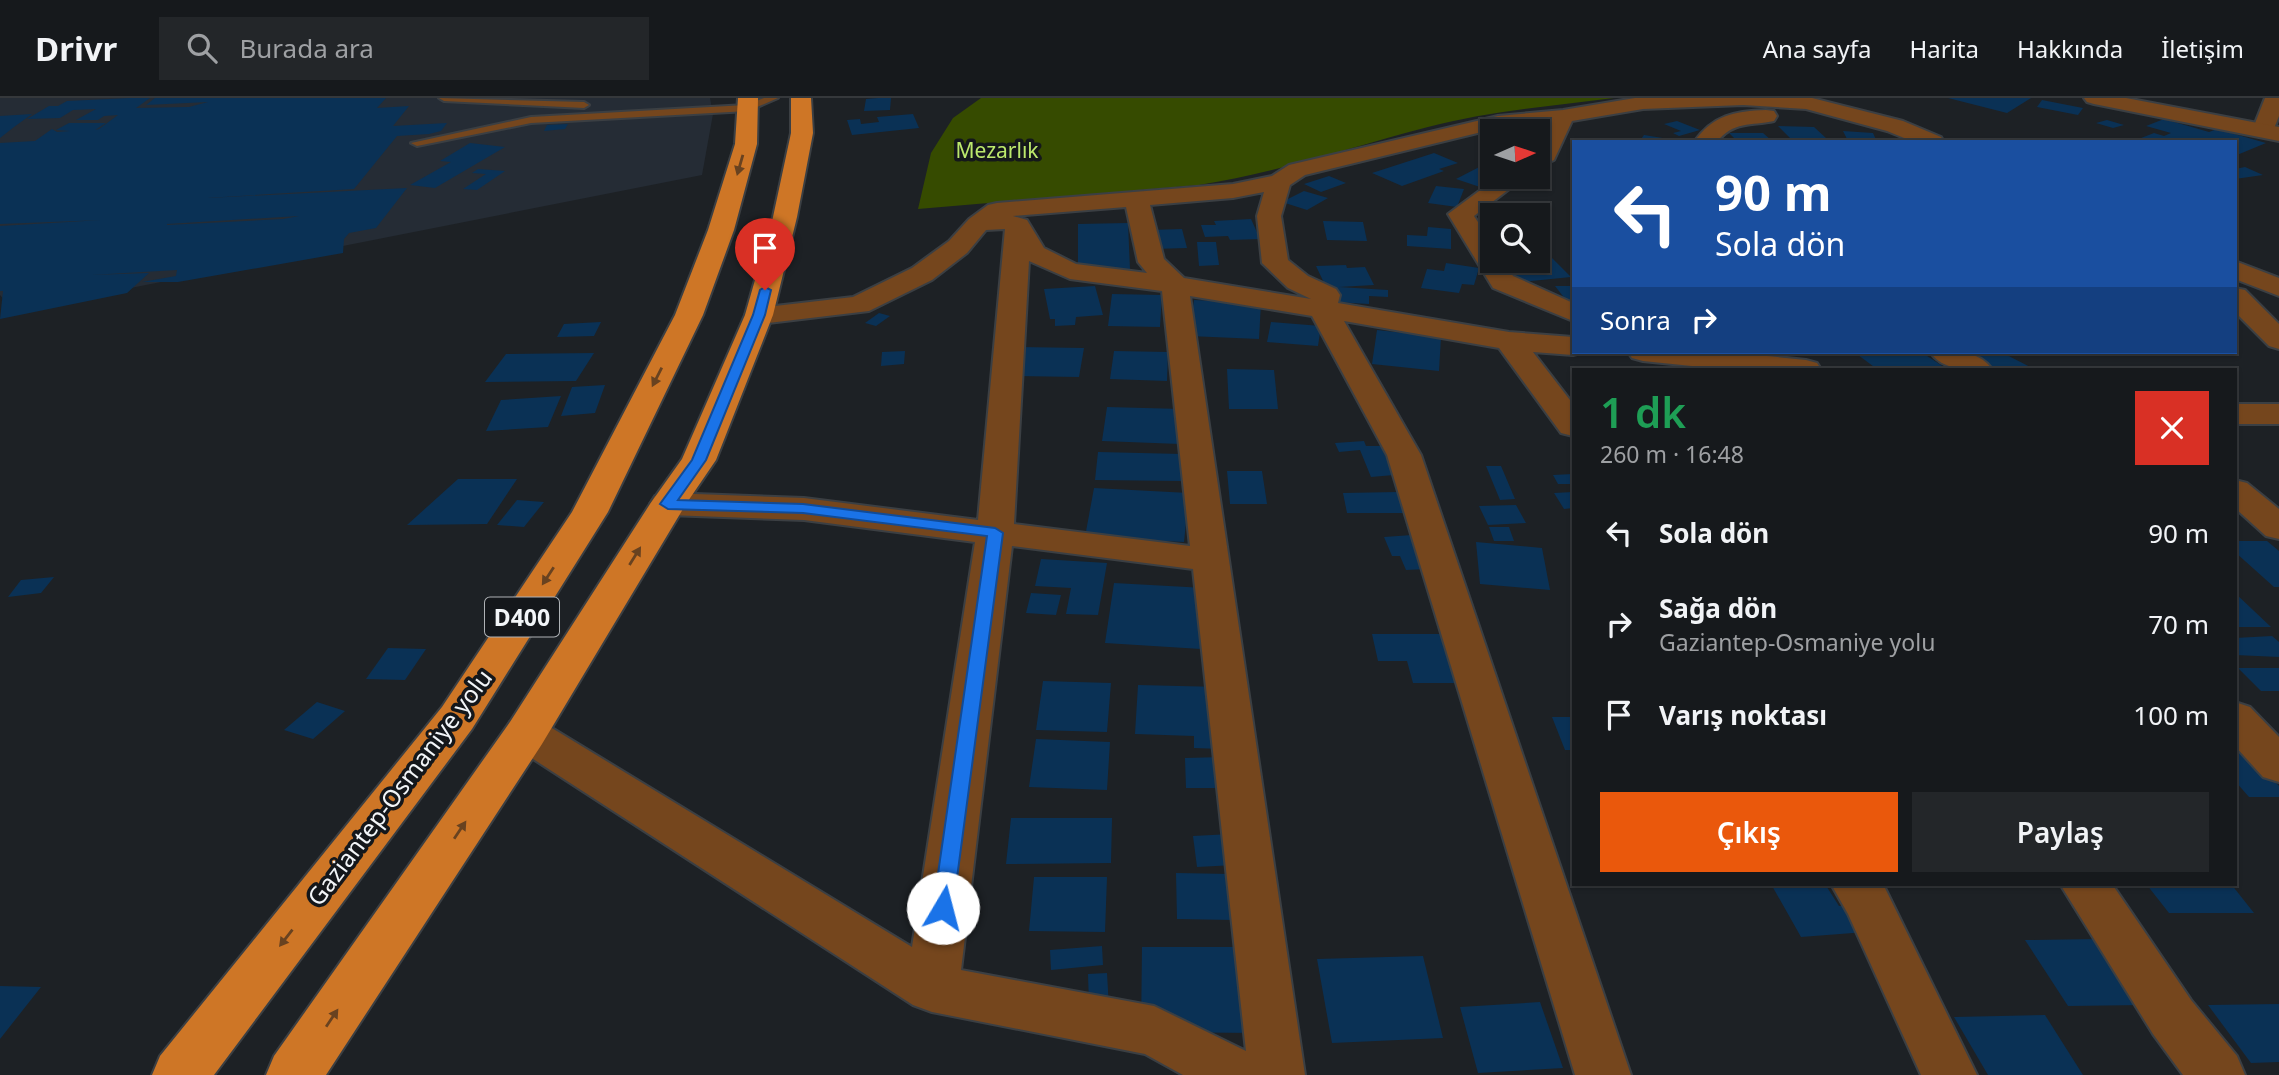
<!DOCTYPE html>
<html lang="tr">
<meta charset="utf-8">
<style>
:root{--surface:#16191c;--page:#232629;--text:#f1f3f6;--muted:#9ea0a3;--line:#35383b;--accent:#ea580c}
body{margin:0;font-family:"Noto Sans",sans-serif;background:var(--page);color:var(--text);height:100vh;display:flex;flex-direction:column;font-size:26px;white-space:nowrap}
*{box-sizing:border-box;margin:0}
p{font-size:23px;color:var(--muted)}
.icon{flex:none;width:38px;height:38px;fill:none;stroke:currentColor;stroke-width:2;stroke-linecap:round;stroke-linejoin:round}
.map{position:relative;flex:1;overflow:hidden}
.sheet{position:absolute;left:1572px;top:270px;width:665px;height:518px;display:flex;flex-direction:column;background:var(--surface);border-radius:0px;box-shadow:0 2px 5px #0004,0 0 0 2px var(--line)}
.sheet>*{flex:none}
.hud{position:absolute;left:1572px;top:42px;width:665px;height:214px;border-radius:0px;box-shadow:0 2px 5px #0004,0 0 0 2px var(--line);background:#1a4fa0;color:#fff;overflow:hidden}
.needle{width:46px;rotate:87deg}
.controls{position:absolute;left:1480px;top:21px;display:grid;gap:14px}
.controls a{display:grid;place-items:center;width:70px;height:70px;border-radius:0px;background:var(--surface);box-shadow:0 2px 5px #0004,0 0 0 2px var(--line);font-size:35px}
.pin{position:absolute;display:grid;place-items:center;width:60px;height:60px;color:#fff;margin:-72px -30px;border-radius:50% 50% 50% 0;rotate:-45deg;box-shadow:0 0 7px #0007}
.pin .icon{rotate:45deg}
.me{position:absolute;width:77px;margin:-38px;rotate:8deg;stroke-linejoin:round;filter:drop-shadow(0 0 5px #0008)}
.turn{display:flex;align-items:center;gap:24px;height:147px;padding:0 28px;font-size:32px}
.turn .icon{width:91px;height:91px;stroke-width:2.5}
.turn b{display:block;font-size:49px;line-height:60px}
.then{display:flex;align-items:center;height:66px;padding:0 28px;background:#0003;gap:14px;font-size:26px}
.round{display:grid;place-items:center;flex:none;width:74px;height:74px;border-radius:0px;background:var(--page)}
.head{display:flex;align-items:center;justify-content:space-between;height:119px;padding:0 28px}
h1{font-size:42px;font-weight:600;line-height:52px;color:#1e9e55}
.button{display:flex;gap:14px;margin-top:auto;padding:14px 28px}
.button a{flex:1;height:80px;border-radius:0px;background:var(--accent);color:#fff;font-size:28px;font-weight:600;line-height:80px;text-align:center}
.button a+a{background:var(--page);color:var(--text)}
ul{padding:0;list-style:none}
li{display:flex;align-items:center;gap:21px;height:91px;padding:0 28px}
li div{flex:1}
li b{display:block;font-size:26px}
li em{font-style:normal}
header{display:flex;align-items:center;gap:42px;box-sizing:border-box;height:98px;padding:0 35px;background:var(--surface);border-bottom:2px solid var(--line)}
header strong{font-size:33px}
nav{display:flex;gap:38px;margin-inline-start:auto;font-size:24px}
.search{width:490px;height:63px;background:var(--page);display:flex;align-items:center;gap:18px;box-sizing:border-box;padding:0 24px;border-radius:0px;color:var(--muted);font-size:26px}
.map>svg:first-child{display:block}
.built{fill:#252c35}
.green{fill:#364b00}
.building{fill:#0a3155;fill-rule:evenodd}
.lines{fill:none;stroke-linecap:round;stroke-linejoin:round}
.service-casing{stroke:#3b3f43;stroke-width:4}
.minor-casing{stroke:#3b3f43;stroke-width:4}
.tertiary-casing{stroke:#3b3f43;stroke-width:4}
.trunk-casing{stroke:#3b3f43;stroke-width:4}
.service{fill:#75461d;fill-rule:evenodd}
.minor{fill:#75461d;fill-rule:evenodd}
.tertiary{fill:#75461d;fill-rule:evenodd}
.trunk{fill:#ce7626;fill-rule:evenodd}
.oneway{fill:#684220}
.route{fill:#1a73e8;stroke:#114b97;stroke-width:2}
.labels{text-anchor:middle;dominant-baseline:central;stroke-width:7;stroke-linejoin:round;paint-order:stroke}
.far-park-label{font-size:21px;fill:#bce86c;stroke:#14171b}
.shield{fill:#14171b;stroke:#afb2b6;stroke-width:2}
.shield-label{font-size:23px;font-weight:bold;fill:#f2f5f8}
.street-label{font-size:24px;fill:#f2f5f8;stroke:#14171b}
</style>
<header>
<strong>Drivr</strong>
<div class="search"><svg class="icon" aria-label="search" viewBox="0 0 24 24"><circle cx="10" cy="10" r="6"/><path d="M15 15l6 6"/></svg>Burada ara</div>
<nav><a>Ana sayfa</a><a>Harita</a><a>Hakkında</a><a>İletişim</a></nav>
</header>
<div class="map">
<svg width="2279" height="977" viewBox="0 0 2279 977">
<rect width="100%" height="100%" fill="#1d2125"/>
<polygon class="built" points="0,0 710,0 713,16 702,77 14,213 0,197"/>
<path class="green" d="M 981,0 L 1614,0 C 1552,8 1489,13 1428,29 C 1351,49 1277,75 1199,87 L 918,111 L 931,55 L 953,20 Z"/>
<g class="building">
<path d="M 130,0 L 150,0 L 136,10 L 189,9 L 208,4 L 146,7 L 155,0 L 386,0 L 377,10 L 409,8 L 393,28 L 447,25 L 441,33 L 429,36 L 397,38 L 354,91 L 207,100 L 407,90 L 376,130 L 349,135 L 344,141 L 343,155 L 178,184 L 142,184 L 176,178 L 177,172 L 91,177 L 149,175 L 127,195 L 0,221 L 3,193 L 0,193 L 0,128 L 102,122 L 0,126 L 0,45 L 35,43 L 52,31 L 57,34 L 70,33 L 56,32 L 69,25 L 106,25 L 95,32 L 99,31 L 118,17 L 104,18 L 98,22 L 76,22 L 96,11 L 73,12 L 60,20 L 27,21 L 49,8 L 58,8 L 67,3 ZM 299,118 L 283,121 L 167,127 L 167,126 Z"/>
<polygon points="878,0 891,0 890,12 864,13 866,1"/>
<polygon points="1948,0 2031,0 2007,15"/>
<polygon points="2042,2 2083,10 2078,17 2037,9"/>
<polygon points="32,16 14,29 0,40 0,18"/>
<polygon points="913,16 919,30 852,37 847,22 860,21 861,26 879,24 877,19"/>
<polygon points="2164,21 2209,34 2217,31 2266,45 2237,57 2235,56 2235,44 2136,42 2154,35 2164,38 2171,35 2146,28"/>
<polygon points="2107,22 2124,27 2113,30 2096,25"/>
<polygon points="1677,23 1700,32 1679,38 1673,35 1681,33 1664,26"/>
<polygon points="568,26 565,31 544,33 547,27"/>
<polygon points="1778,28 1814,29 1827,41 1791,41"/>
<polygon points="1843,33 1873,35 1877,44 1848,43"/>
<polygon points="1729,35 1763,35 1772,43 1737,43"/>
<polygon points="1644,37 1675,42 1675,44 1639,44"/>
<polygon points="470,45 505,49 435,90 410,87 451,64 440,63"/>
<polygon points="1434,55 1458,65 1439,71 1444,73 1402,88 1372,75"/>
<polygon points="1487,65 1493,67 1493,79 1504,79 1483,90 1456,81"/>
<polygon points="2245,69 2263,77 2235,81 2235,71"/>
<polygon points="478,71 505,73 477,92 463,91 486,76 472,75"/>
<polygon points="1329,78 1346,85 1321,94 1304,86"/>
<polygon points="1436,88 1464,91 1457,109 1428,105"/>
<polygon points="1304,93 1328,100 1307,112 1282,104"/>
<polygon points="1251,121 1260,141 1230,142 1228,138 1205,139 1201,127 1216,127 1214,123"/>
<polygon points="1323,123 1363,124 1367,143 1327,142"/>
<polygon points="1128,125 1130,171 1078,172 1078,126"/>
<polygon points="1428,129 1451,131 1451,151 1407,148 1407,137 1427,138"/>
<polygon points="1182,131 1187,150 1153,151 1150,132"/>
<polygon points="1197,144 1216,144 1219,167 1199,168"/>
<polygon points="1552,160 1571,179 1522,184 1509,170 1516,170 1511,164"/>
<polygon points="1446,165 1479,170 1474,187 1462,186 1459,195 1421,190 1427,171 1444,173"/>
<polygon points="1346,167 1347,170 1365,169 1374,187 1339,189 1388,192 1388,199 1369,198 1369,206 1334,204 1335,189 1326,189 1316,168"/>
<polygon points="1095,188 1103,217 1076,219 1075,227 1055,228 1055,221 1050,221 1044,191"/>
<polygon points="1555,188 1573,188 1573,206 1569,206"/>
<polygon points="1112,196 1162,197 1160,229 1108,228"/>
<polygon points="1194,202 1261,205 1259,241 1189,238"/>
<polygon points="879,215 890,218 876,228 865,225"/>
<polygon points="601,224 594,238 557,239 564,226"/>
<polygon points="1271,224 1321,228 1318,248 1267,244"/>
<polygon points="1377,232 1441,239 1439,273 1372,266"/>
<polygon points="1019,249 1084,250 1079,279 1012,278"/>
<polygon points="905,253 904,266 881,268 882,254"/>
<polygon points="1114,253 1168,254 1167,283 1110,281"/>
<polygon points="1854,254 1921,254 1947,271 1877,271"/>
<polygon points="1957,254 2001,254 2034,271 1989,271"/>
<polygon points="594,255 576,283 485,284 506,256"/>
<polygon points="1227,271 1274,272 1278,311 1229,311"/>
<polygon points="605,287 595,315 561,318 572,289"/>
<polygon points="561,298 548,329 486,333 501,302"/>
<polygon points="1107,309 1182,311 1180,346 1102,343"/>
<polygon points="1364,343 1366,348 1381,348 1394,377 1371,379 1360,352 1339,354 1335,345"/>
<polygon points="1098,354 1182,356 1182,383 1095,382"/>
<polygon points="1486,368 1501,368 1515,401 1500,402"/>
<polygon points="1227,373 1262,373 1267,406 1230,406"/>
<polygon points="1573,376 1573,386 1558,386 1553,377"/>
<polygon points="458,381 517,381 487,426 407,427"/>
<polygon points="1094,390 1189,395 1184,444 1085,439"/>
<polygon points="1398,394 1404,415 1347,415 1343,395"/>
<polygon points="1573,394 1573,410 1564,411 1554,395"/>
<polygon points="517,402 544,404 524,429 497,427"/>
<polygon points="1516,407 1526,425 1488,427 1479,408"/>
<polygon points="1489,429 1509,429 1514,443 1494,443"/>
<polygon points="1412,437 1427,471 1406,472 1400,458 1392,458 1384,439"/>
<polygon points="2235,443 2267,443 2279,453 2279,489 2274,489 2235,454"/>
<polygon points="1476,444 1542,450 1550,492 1480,486"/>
<polygon points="1041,461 1107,465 1098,517 1066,516 1071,490 1035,488"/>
<polygon points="54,479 41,495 8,499 21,482"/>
<polygon points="1114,485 1205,490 1201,551 1105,545"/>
<polygon points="1031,495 1061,497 1056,517 1026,515"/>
<polygon points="2235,495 2271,529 2235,529"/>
<polygon points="1372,536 1443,536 1457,585 1413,585 1407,563 1378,563"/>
<polygon points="2272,538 2279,544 2279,559 2235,557 2235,540"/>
<polygon points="388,550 426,551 405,582 366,581"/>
<polygon points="2238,570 2279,570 2279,593 2261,593"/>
<polygon points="1043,583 1111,585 1107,634 1036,632"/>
<polygon points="1138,587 1221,589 1222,651 1194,650 1194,638 1135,636"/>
<polygon points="317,604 345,613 313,641 284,632"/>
<polygon points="1552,619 1573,619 1573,652 1565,652"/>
<polygon points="1036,641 1110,644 1107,692 1029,689"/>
<polygon points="2235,654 2247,654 2279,688 2279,699 2249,699 2235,683"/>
<polygon points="1223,659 1226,690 1186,690 1185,660"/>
<polygon points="1011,720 1112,720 1111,765 1006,766"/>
<polygon points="1231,736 1235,767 1197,769 1193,738"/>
<polygon points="1176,775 1231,776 1234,822 1177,821"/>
<polygon points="1034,779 1107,779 1105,834 1029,833"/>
<polygon points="1771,786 1825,786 1839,808 1849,807 1866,834 1801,839"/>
<polygon points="1912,786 1970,786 1972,790 1914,789"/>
<polygon points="2231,786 2254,815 2169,815 2147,787"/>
<polygon points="2098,841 2144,907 2068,908 2025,842"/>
<polygon points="1102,848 1103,867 1051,872 1050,852"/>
<polygon points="1142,849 1252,849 1259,935 1141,934"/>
<polygon points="1423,858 1443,940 1332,945 1317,861"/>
<polygon points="1107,875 1109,910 1089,906 1088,876"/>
<polygon points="0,888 41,889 0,941"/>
<polygon points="1540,904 1563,970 1478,975 1460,909"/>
<polygon points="2279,906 2279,964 2251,965 2208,907"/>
<polygon points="2045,917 2083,977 1988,977 1954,919"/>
</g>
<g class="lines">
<defs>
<g id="service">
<polygon points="439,0 584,4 589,7 584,10 444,3"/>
<polygon points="764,0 778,0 748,13 531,25 417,48 411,45 531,19 746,7"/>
</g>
<g id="minor">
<path d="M 1635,0 L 1812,0 L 1903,23 L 1941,39 L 1944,44 L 1914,44 L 1887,33 L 1806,11 L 1743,7 L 1643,11 L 1572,23 L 1554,62 L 1538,69 L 1538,49 L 1549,26 L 1498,30 L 1305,77 L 1290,87 L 1281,118 L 1288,162 L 1308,178 L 1336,191 L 1340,197 L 1338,205 L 1509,234 L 1573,239 L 1573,254 L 1584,254 L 1573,257 L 1533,254 L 1573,306 L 1573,338 L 1561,335 L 1499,250 L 1344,223 L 1421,357 L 1631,977 L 1575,977 L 1387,357 L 1312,218 L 1190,198 L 1305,977 L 1183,977 L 1145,956 L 932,914 L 913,907 L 510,646 L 504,635 L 510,624 L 526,619 L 542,624 L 912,849 L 975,444 L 804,422 L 668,417 L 655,414 L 650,406 L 655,398 L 668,395 L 804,400 L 978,422 L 1005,131 L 986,132 L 967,155 L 932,182 L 869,213 L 759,226 L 749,223 L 745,217 L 749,211 L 853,199 L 912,170 L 949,143 L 969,121 L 988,107 L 997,105 L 1233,86 L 1272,78 L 1289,67 L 1498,18 L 1563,12 ZM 1264,94 L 1257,118 L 1262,165 L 1288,190 L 1311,201 L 1184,180 L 1164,161 L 1150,107 L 1233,100 ZM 1126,109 L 1138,164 L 1147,175 L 1076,166 L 1044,150 L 1027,122 L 1013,118 ZM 1029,163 L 1070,181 L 1162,193 L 1190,448 L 1014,426 ZM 1012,448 L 1193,471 L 1246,953 L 1154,908 L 961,872 Z"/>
<polygon points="2265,0 2279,0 2279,18 2271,38 2255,38 2252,33"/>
<path d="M 1766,12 L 1774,13 L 1777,18 L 1774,23 C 1751,28 1733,23 1717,44 L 1694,44 C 1713,17 1735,13 1766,12 Z"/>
<polygon points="1498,79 1525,79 1474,118 1493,147 1493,163 1503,163 1513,178 1573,205 1573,223 1493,190 1448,116"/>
<polygon points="2235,163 2279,180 2279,198 2235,181"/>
<polygon points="2235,190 2245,192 2279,226 2279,251 2269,248 2235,214"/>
<polygon points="1628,254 1728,254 1806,262 1817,265 1821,271 1721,271 1643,263 1632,260"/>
<path d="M 1930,254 C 1952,253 1978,251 1992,271 C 1970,272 1944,274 1930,254 Z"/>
<rect x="2235" y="306" width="44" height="20"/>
<polygon points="2235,382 2247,385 2279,411 2279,441 2266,438 2235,410"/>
<polygon points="2235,604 2250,609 2279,639 2279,684 2263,679 2235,648"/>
<polygon points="1831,786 1883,786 1977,977 1921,977 1848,816"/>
<polygon points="2060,786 2112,786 2191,902 2237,958 2245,977 2183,977 2153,936"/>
</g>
<polygon id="tertiary" points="2084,0 2126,0 2279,29 2279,43 2094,6 2087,4"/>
<g id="trunk">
<polygon points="738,0 758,0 757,46 734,132 703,217 608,414 472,631 214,977 152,977 160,958 442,609 572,414 675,217 708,132 735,46"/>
<polygon points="791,0 811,0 813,35 797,119 773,217 716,362 686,406 542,646 326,977 266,977 274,958 510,624 650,406 682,361 745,217 773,119 791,35"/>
</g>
</defs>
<use href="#service" class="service-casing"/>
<use href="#minor" class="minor-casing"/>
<use href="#tertiary" class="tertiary-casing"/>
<use href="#trunk" class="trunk-casing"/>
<use href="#service" class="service"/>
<use href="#minor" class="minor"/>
<use href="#tertiary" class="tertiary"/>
<use href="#trunk" class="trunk"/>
</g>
<defs><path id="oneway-solid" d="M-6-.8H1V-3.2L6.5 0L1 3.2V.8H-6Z" transform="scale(1.75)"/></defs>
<g class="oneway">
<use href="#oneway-solid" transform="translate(740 67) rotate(106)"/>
<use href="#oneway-solid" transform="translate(657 279) rotate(117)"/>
<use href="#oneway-solid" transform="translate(635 458) rotate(-58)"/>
<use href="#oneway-solid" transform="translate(548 478) rotate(123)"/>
<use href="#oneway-solid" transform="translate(460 732) rotate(-56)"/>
<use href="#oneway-solid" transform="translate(286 840) rotate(128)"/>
<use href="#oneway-solid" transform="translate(332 920) rotate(-56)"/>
</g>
<polygon class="route" points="765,189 771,192 765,217 706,362 678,402 803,406 995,430 1003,435 953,810 950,816 943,818 936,816 933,810 987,438 803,415 668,411 660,406 692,362 753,217 760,192"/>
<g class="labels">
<g class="far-park-label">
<text x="997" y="52">Mezarlık</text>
</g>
<rect class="shield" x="485" y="499.5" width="74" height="39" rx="5"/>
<g class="shield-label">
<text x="522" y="519">D400</text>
</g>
<g class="street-label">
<text transform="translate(399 689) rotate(-53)">Gaziantep-Osmaniye yolu</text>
</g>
</g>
</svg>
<div class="controls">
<a><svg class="needle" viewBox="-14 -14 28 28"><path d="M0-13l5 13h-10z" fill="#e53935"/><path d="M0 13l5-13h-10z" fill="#9ea0a3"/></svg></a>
<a><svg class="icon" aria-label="search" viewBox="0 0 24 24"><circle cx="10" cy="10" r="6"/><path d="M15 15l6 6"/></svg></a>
</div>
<div class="pin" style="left:765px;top:192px;background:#d93025"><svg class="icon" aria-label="arrive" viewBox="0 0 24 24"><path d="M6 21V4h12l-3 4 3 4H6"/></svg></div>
<svg class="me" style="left:943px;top:810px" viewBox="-20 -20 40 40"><circle r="19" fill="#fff"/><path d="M0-13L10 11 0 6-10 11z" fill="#1a73e8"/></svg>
<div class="hud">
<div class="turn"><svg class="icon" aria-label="left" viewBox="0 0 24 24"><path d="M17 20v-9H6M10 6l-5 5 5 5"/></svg><div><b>90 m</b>Sola dön</div></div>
<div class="then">Sonra<svg class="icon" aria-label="right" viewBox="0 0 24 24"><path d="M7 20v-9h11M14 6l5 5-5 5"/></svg></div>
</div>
<section class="sheet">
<div class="head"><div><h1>1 dk</h1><p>260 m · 16:48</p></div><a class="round" style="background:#d93025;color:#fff"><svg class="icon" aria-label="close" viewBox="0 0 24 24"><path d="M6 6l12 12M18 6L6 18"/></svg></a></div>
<ul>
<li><svg class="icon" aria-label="left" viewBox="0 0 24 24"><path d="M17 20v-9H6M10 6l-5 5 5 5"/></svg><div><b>Sola dön</b></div><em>90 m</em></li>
<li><svg class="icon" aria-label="right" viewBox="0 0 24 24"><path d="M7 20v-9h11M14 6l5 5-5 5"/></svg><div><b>Sağa dön</b><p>Gaziantep-Osmaniye yolu</p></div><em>70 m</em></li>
<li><svg class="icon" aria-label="arrive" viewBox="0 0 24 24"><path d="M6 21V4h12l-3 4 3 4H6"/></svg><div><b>Varış noktası</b></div><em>100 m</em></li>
</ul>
<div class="button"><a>Çıkış</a><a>Paylaş</a></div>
</section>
</div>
